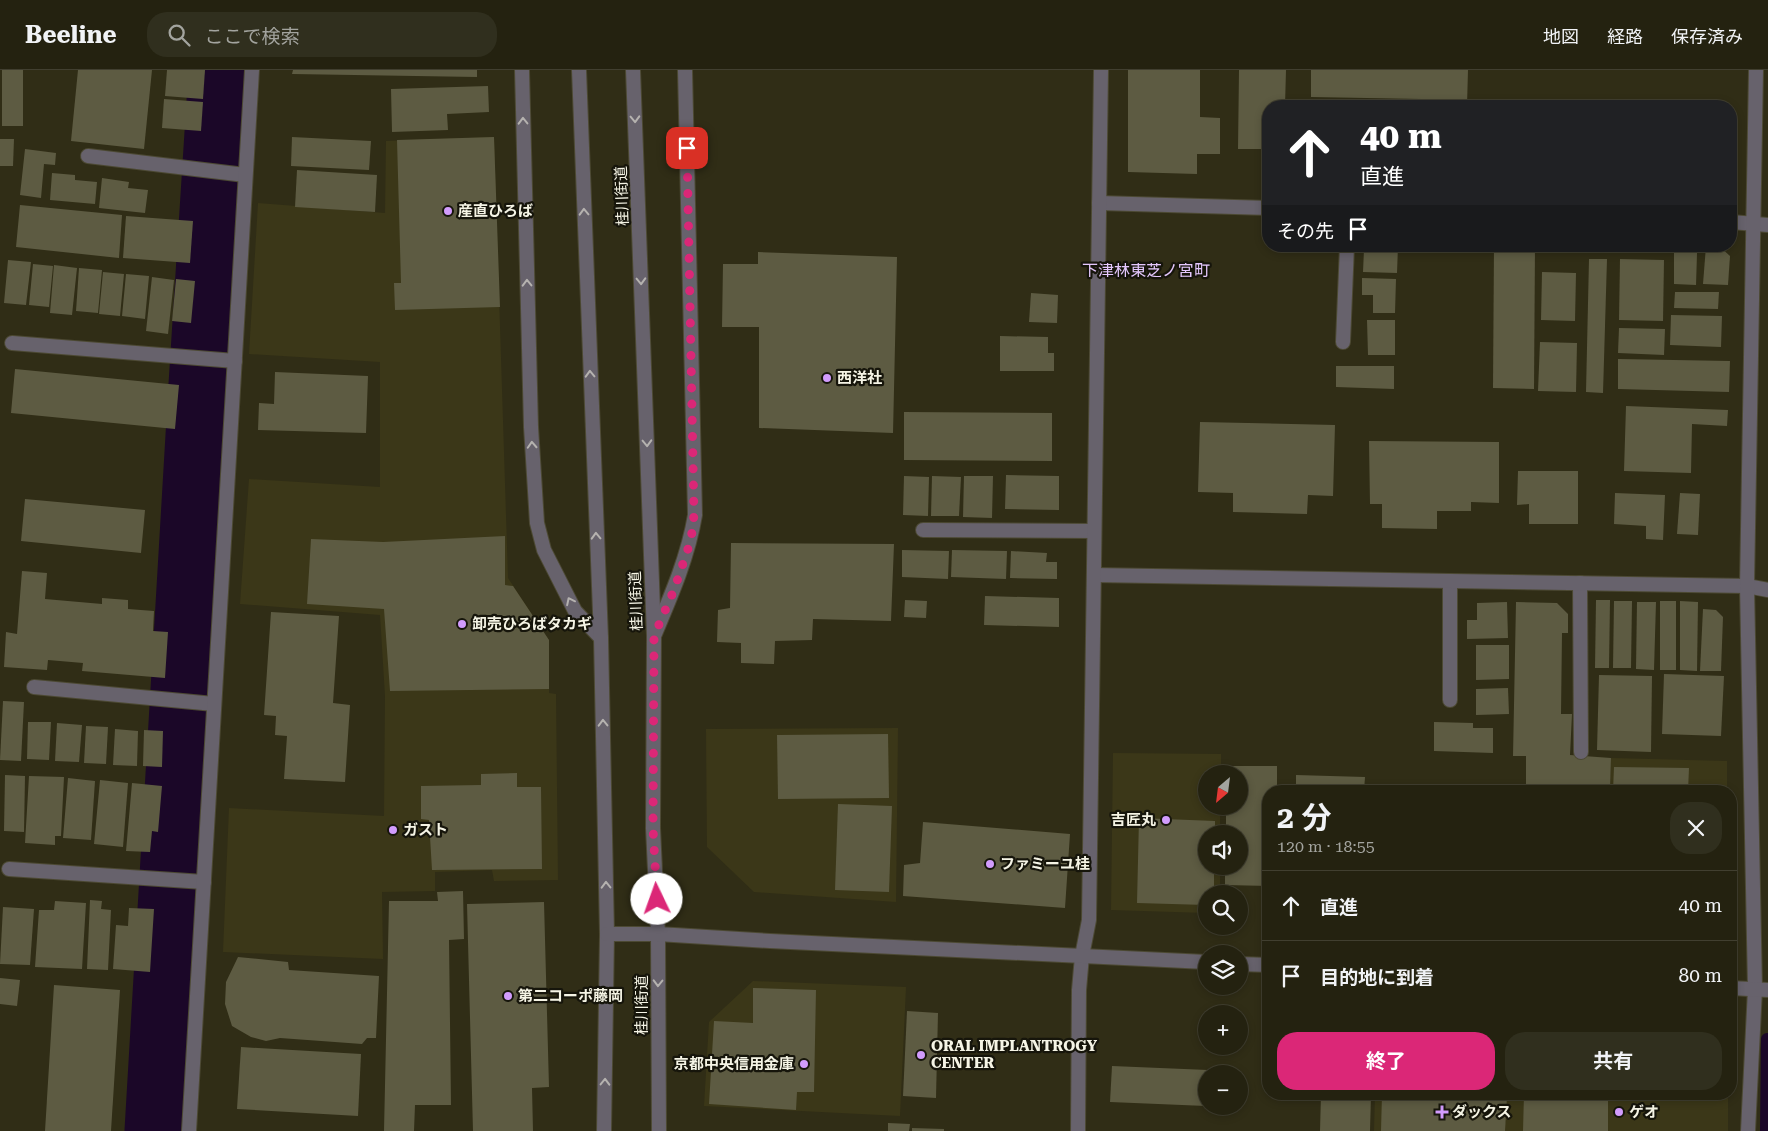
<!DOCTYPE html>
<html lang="ja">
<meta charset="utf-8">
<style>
:root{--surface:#242210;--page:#302f1e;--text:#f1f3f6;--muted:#a3a49f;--line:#413f30;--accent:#db2777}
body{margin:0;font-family:"Roboto Serif","Noto Sans JP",serif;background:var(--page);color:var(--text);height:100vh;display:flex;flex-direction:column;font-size:19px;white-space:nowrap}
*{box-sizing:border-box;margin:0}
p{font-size:16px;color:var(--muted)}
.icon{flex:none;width:28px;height:28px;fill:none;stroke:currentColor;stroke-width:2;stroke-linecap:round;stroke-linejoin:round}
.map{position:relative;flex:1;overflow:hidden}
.panel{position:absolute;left:1262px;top:715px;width:475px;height:315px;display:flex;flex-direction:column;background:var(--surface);border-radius:20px;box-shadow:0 2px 8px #0003,0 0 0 1px var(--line)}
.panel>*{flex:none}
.top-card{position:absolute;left:1262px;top:30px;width:475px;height:152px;border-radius:20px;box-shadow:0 2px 8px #0003,0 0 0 1px var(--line);background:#202124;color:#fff;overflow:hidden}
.needle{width:32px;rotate:208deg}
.tools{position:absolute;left:1198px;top:695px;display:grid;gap:10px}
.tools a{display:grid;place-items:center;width:50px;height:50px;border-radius:50%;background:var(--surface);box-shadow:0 2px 8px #0003,0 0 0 1px var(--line);font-size:25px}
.pin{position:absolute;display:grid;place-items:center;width:42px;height:42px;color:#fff;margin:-21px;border-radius:10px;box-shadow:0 2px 8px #0006}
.me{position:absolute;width:55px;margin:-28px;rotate:357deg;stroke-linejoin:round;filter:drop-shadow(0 0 4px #0008)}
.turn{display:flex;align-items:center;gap:18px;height:105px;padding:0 15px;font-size:22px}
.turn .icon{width:65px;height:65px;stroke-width:2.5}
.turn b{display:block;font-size:35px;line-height:42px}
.then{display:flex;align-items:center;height:48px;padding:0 15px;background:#0003;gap:10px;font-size:19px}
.round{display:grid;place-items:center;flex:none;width:52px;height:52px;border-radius:20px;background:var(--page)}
.headline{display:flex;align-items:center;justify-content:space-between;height:85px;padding:0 15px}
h1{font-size:30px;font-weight:700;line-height:38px}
.cta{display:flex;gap:10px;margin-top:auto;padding:10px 15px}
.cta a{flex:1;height:58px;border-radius:20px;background:var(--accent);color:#fff;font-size:20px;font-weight:700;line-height:58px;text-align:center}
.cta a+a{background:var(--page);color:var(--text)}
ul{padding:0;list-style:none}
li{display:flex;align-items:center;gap:15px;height:70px;padding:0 15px;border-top:1px solid var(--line)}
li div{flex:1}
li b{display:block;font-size:19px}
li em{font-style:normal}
header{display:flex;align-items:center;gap:30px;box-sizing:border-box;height:70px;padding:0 25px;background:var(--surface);border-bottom:1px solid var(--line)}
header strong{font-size:24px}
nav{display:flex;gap:28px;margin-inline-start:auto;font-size:18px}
.search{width:350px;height:45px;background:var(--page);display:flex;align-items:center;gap:12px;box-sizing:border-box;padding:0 18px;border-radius:20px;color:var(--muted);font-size:19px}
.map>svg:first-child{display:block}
.built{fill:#3b3718}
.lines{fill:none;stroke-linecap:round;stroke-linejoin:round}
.stream{stroke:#1b0728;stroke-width:12}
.river{stroke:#1b0728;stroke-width:71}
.building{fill:#5d5b42}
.service-casing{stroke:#4c4933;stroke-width:16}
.minor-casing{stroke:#4c4933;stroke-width:16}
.tertiary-casing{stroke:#4c4933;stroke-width:16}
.service{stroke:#67626c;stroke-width:14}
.minor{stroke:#67626c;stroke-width:14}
.tertiary{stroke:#67626c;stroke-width:14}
.oneway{stroke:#b5b2af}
.route{stroke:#db2777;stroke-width:9;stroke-dasharray:0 16.2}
.poi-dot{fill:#d29cfd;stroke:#16150b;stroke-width:2}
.labels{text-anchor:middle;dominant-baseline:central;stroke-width:4.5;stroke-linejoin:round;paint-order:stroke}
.street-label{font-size:15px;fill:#f5f4e5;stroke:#16150b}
.poi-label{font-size:15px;font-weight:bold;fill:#f5f4e5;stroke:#16150b;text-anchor:start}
.neighbourhood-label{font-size:16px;fill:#e4c7fd;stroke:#16150b}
</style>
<header>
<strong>Beeline</strong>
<div class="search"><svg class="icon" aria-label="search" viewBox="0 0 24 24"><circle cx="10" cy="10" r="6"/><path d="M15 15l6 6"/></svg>ここで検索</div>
<nav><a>地図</a><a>経路</a><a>保存済み</a></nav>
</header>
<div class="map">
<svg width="1768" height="1061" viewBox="0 0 1768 1061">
<rect width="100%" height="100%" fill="#302d16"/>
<g class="built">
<polygon points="494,67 508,508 549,570 549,623 556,624 558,810 494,811 492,800 435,802 435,821 382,822 383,889 223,882 229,738 384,746 385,626 380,545 240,534 249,409 380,417 380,292 249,284 258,133 385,143 386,71"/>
<polygon points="898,658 896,832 754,822 707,777 706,659"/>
<polygon points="1113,683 1221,684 1221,704 1206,704 1206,736 1220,736 1220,764 1206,764 1206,796 1220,796 1220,824 1206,824 1206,843 1111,840"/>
<polygon points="1611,688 1727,691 1727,721 1610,721"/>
<polygon points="753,911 906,917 900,1046 704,1036 709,952"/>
<polygon points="1375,1024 1728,1024 1728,1061 1374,1061"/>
</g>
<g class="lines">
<polyline class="stream" points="1766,1061 1767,969"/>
<polyline class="river" points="160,1061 204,315 224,0"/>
</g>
<g class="building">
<rect x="2" y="0" width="21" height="56"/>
<polygon points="78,0 152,0 144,79 71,71"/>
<polygon points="167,0 205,0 203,29 165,26"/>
<polygon points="293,0 477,0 477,7 292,4"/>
<polygon points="1128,0 1200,0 1200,47 1220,48 1220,84 1197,84 1197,104 1128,102"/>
<polygon points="1239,0 1286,0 1285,36 1269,36 1269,88 1264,88 1264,79 1238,79"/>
<polygon points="1311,0 1468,0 1467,36 1421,36 1421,29 1311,27"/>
<polygon points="488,16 489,42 447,44 448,60 392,62 391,19"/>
<polygon points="164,29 203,32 201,61 162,58"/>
<polygon points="292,67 371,71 369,100 291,96"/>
<polygon points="494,67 500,237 395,240 394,213 401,213 397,70"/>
<polygon points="0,69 14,69 13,96 0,96"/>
<polygon points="25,79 56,83 55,95 44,94 41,128 20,125"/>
<polygon points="297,100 377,105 375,142 295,137"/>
<polygon points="52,103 75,105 75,110 97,112 95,134 50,130"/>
<polygon points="102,108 129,112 128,118 148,120 145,143 99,138"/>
<polygon points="20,135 122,145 119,188 16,177"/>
<polygon points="126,146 193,151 190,193 123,188"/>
<polygon points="1372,176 1398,176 1397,203 1363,202 1364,179 1372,179"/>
<polygon points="1494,176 1535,176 1534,319 1493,318"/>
<polygon points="1706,176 1719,176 1730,186 1728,215 1703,214"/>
<polygon points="758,182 897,187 893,363 759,358 759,257 722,257 723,194 758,194"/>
<polygon points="1674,182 1697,183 1696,215 1674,214"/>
<polygon points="1589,189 1607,189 1603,323 1586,322"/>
<polygon points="1620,189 1664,190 1663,251 1619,250"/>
<polygon points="8,190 31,192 26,235 4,233"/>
<polygon points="33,194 53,196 49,237 29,235"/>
<polygon points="54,195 77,198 72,245 50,243"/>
<polygon points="79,198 102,200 98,243 76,241"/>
<polygon points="103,202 124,204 120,246 99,244"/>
<polygon points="1542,202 1576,203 1575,251 1541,250"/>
<polygon points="126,204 149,206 145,249 122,246"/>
<polygon points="152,207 174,210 168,264 146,261"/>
<polygon points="1362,208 1396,209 1395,243 1373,243 1373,225 1362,225"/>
<polygon points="176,209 195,211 191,253 172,251"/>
<polygon points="1675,222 1719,222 1718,239 1674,238"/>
<polygon points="1031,223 1058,225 1057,253 1029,252"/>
<polygon points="1671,245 1722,246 1721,277 1670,275"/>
<polygon points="1367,250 1395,250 1395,285 1368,285"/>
<polygon points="1619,258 1665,259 1664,285 1618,283"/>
<polygon points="1000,266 1048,267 1048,283 1054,283 1054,301 1000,301"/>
<polygon points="1540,272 1577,273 1576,322 1538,321"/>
<polygon points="1618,289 1730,291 1729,322 1618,319"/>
<polygon points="1336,296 1394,296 1394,319 1336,317"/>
<polygon points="15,299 179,315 175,359 11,343"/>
<polygon points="275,302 368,306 366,363 258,360 259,333 274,334"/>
<polygon points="1626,336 1728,340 1727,356 1692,354 1691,403 1624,401"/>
<polygon points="904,342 1052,343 1052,391 904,390"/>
<polygon points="1200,352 1335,355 1333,426 1308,425 1307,444 1233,442 1233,423 1198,422"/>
<polygon points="1369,371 1499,372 1499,433 1471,432 1471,441 1437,441 1437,459 1382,458 1382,434 1370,434"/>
<polygon points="1518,401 1578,401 1578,454 1529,454 1529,434 1517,435"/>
<polygon points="1006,405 1059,406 1059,440 1005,439"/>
<polygon points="904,406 929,407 928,446 903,445"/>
<polygon points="932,406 961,407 959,446 931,446"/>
<polygon points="964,406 993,406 992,448 963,447"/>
<polygon points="1615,423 1665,425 1663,470 1646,469 1646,456 1614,454"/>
<polygon points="1680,423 1700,424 1698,465 1677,464"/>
<polygon points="25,429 145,440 141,483 21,471"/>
<polygon points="505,466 505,515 513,516 549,570 549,619 390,621 384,539 307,534 311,469 383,472"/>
<polygon points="731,473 894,474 891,551 813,549 812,570 775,571 774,594 741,593 741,573 717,572 718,540 730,538"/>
<polygon points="902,480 949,481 948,509 902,507"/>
<polygon points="952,480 1007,481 1006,509 951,507"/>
<polygon points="1011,481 1047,483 1046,492 1057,492 1057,509 1010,508"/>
<polygon points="22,501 47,503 45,529 102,534 102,528 128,530 128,539 154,541 153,561 168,562 165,608 82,601 83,593 48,590 47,600 4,597 6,562 17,564"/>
<polygon points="985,526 1059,528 1059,557 984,555"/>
<polygon points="905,530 927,531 926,548 904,547"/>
<polygon points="1596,530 1610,530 1609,598 1595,598"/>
<polygon points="1614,531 1632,531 1631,598 1613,598"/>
<rect x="1660" y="531" width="16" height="69"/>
<polygon points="1680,531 1698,532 1697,601 1680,600"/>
<polygon points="1507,532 1508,568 1467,569 1467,550 1477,550 1477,533"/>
<polygon points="1516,532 1557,533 1568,544 1568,563 1562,563 1561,644 1572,644 1570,685 1611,688 1610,721 1526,721 1526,686 1513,686"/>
<polygon points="1637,532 1656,532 1654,600 1636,599"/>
<polygon points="1703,539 1716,540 1723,547 1721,601 1700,601"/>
<polygon points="271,542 339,546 333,633 350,635 345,712 284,709 287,666 275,665 276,646 264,645"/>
<polygon points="1476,575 1509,575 1509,609 1476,610"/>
<polygon points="1664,604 1724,606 1721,666 1662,664"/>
<polygon points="1599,605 1652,606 1651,682 1597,680"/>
<polygon points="1508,618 1509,644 1476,645 1476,619"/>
<polygon points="3,631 24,632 21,691 0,690"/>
<polygon points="28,652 51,652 49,690 27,689"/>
<polygon points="1434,652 1473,653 1473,658 1493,658 1493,683 1434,681"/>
<polygon points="57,653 82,655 79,692 55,691"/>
<polygon points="86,656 108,657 106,694 84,693"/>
<polygon points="115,659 138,661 137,696 113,695"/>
<polygon points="144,660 163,661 162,697 143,696"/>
<polygon points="888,664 889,728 778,729 777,665"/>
<polygon points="1227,696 1277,696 1277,721 1269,721 1269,816 1225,815 1225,796 1239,796 1239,764 1226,764 1226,736 1239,736 1239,704 1227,704"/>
<polygon points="1614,697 1689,698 1688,721 1613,721"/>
<polygon points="517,703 517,717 541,717 542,799 432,800 429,750 421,749 421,716 481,715 481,704"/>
<polygon points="5,705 25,706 24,762 4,761"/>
<polygon points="1296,705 1365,707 1364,721 1296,721"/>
<polygon points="29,706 64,707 61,766 55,766 55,775 25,773"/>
<polygon points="68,708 95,711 91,770 63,768"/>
<polygon points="100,710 128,713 123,777 94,774"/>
<polygon points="132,713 162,716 158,762 152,761 150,782 126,781"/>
<polygon points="838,734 892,736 889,822 835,820"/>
<polygon points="1139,748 1215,751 1215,764 1206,764 1206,796 1214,796 1214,824 1206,824 1206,835 1137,833"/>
<polygon points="923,752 1070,764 1065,838 903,826 904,795 920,793"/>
<polygon points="463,821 464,869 449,870 451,1035 415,1035 414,1061 384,1061 389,831 438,831 437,822"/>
<polygon points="90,830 102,831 101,839 111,840 108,900 87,899"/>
<polygon points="55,831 86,833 82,899 35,897 39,840 54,840"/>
<polygon points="544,832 549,1017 532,1018 533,1061 473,1061 467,834"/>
<polygon points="3,837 34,839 30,895 0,894"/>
<polygon points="129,838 154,839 150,902 113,899 116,855 128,856"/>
<polygon points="238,887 288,892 289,900 379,906 376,968 367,968 362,974 280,968 266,971 251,967 232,956 225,934 226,912"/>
<polygon points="0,908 20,910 17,936 0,934"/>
<polygon points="54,915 120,920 111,1061 45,1061"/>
<polygon points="753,918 816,920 814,1022 797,1022 796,1040 709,1034 714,951 753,953"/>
<polygon points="907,941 938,943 936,1028 903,1026"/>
<polygon points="241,977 361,984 358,1046 237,1039"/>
<polygon points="1112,996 1208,1000 1206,1036 1110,1032"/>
<polygon points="1321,1024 1371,1024 1370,1061 1320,1061"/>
<polygon points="1382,1024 1507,1027 1505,1061 1381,1061"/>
<polygon points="1524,1024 1608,1024 1608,1061 1523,1061"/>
<polygon points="888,1053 910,1054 909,1061 888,1061"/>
<polygon points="912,1058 944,1059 944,1061 912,1061"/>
</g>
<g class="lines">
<defs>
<g id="service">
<polyline points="88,86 245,105"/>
<polyline points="1343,272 1347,176"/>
<polyline points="12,273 235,291"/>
<polyline points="923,460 1094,461"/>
<polyline points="1580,513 1581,682"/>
<polyline points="34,617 214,634"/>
<polyline points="1450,630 1450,511"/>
<polyline points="9,799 204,812"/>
</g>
<g id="minor">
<polyline points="522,0 531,357 537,453 544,480 575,541 601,568"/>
<polyline points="1099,133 1269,138"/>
<polyline points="1731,152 1768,155"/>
<polyline points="1094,505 1747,516 1768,520"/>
<path d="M 654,566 C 671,526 688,487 695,445 L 685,0"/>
<polyline points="189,1061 252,0"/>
<polyline points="1078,1061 1079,920 1082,886 1089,850 1101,0"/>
<polyline points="1748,1061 1755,919 1747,516 1756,0"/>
</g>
<g id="tertiary">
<polyline points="579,0 601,568 607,864 604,1061"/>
<polyline points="633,0 654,566 653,758 658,864 659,1061"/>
<polyline points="607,864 658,864 770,871 1206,892"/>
<polyline points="1239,894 1269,895"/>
<polyline points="1731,918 1768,920"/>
</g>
</defs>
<use href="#service" class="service-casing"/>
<use href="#minor" class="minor-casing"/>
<use href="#tertiary" class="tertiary-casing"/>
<use href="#service" class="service"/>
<use href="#minor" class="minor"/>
<use href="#tertiary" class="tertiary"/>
</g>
<defs><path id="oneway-chevron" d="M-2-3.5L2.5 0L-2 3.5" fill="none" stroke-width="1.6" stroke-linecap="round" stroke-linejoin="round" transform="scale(1.25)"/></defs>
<g class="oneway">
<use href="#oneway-chevron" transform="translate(635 49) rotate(88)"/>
<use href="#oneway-chevron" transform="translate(523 51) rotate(-91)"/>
<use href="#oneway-chevron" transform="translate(584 142) rotate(-92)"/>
<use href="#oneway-chevron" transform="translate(641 211) rotate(88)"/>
<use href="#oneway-chevron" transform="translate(527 213) rotate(-91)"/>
<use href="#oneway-chevron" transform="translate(590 304) rotate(-92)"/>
<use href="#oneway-chevron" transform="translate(647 373) rotate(88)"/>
<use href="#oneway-chevron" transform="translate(532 375) rotate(-93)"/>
<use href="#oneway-chevron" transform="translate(596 466) rotate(-92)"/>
<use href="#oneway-chevron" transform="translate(570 531) rotate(-116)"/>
<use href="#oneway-chevron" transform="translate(603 653) rotate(-91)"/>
<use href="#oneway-chevron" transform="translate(606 815) rotate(-91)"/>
<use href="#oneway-chevron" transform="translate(658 913) rotate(91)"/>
<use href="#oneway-chevron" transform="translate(605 1012) rotate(-89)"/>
</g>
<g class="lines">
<polyline class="route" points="657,829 653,758 654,566 674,520 691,470 694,445 687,78"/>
</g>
<g class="poi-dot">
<circle cx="448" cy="141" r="5"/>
<circle cx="827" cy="308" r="5"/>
<circle cx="462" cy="554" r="5"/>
<circle cx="1166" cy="750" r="5"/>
<circle cx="393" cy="760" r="5"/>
<circle cx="990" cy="794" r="5"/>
<circle cx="508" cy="926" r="5"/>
<circle cx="921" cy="985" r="5"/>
<circle cx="804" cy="994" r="5"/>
<path d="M1439.5 1034.5h5v5h5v5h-5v5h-5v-5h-5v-5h5z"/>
<circle cx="1619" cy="1042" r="5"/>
</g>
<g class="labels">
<g class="street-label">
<text transform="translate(622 126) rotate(-92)">桂川街道</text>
<text transform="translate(636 531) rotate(-92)">桂川街道</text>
<text transform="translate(642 935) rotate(-90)">桂川街道</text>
</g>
<g class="poi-label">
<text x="458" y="141">産直ひろば</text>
<text x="837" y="308">西洋社</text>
<text x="472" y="554">卸売ひろばタカギ</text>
<text x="1156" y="750" text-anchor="end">吉匠丸</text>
<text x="403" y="760">ガスト</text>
<text x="1000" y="794">ファミーユ桂</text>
<text x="518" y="926">第二コーポ藤岡</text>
<text x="931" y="976">ORAL IMPLANTROGY<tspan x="931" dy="17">CENTER</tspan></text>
<text x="794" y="994" text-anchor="end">京都中央信用金庫</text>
<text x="1452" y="1042">ダックス</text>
<text x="1629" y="1042">ゲオ</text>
</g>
<g class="neighbourhood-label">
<text x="1146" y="200">下津林東芝ノ宮町</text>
</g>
</g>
</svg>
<div class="tools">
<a><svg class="needle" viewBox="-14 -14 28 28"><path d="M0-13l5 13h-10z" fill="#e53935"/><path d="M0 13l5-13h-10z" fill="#a3a49f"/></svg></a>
<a><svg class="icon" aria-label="sound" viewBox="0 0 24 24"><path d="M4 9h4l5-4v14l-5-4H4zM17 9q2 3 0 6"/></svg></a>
<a><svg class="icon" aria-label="search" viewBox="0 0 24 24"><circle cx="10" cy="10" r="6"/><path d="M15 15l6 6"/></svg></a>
<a><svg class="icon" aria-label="layers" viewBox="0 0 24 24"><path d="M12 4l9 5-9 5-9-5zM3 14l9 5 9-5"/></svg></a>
<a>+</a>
<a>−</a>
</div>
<div class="pin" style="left:687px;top:78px;background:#d93025"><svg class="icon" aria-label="arrive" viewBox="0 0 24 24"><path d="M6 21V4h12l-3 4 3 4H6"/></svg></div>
<svg class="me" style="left:657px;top:829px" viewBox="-20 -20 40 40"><circle r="19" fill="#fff"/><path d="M0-13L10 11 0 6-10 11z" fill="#db2777"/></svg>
<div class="top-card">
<div class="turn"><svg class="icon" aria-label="ahead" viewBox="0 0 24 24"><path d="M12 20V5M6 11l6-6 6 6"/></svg><div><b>40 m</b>直進</div></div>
<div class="then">その先<svg class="icon" aria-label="arrive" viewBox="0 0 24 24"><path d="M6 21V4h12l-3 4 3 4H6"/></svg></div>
</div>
<section class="panel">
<div class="headline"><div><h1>2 分</h1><p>120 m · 18:55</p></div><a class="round"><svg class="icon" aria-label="close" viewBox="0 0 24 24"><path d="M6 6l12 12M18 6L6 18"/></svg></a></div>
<ul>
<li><svg class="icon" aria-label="ahead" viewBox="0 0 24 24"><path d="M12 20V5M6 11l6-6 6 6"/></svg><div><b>直進</b></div><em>40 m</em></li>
<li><svg class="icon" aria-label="arrive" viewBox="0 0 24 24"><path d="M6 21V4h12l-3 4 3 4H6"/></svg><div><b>目的地に到着</b></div><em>80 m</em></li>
</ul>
<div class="cta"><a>終了</a><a>共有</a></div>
</section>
</div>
